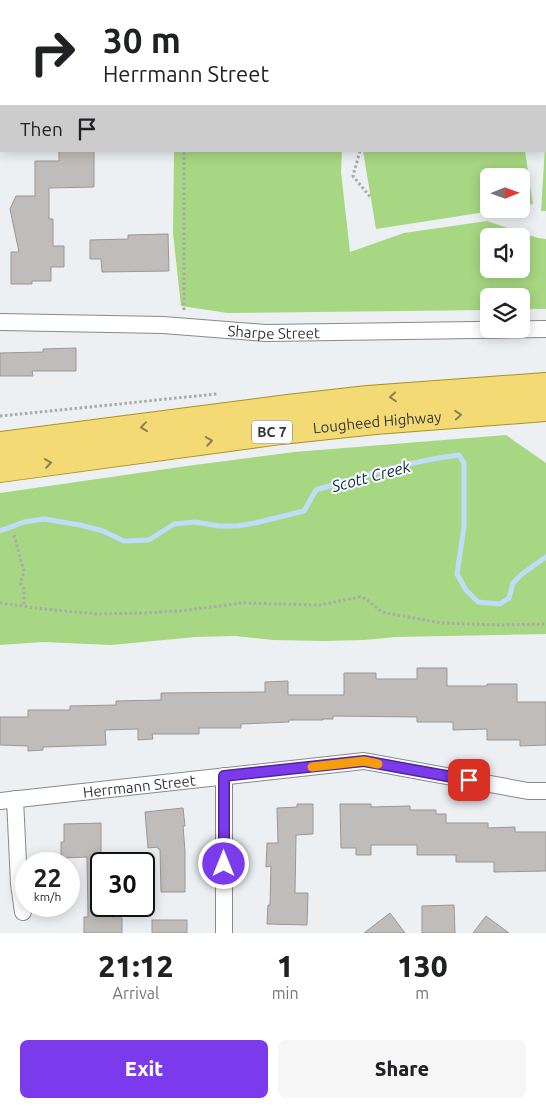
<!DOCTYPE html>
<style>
:root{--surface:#fff;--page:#f6f6f6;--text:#202124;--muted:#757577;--accent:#7c3aed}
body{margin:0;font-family:Ubuntu,sans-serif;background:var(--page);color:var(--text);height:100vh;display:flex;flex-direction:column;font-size:19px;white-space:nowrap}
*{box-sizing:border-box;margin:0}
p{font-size:16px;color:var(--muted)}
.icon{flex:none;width:28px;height:28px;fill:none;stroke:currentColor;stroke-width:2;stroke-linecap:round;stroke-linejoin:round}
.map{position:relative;height:933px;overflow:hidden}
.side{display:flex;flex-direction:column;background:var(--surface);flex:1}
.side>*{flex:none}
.banner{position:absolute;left:0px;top:0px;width:546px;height:152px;box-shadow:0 2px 12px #0003;background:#fff;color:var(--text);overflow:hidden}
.needle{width:32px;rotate:89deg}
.fabs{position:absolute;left:480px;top:168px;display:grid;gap:10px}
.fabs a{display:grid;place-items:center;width:50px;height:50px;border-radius:8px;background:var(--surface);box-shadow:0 2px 12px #0003;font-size:25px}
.speed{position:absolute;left:15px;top:852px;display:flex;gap:10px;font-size:25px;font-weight:700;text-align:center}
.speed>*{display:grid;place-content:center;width:65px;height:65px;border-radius:50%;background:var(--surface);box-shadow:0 2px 12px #0003;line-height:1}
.speed small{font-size:12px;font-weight:400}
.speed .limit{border:2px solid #111;border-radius:8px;background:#fff;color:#111}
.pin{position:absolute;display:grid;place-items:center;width:42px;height:42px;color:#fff;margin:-21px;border-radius:10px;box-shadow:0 2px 8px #0006}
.me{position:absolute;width:55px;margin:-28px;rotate:0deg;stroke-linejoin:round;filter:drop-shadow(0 0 4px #0008)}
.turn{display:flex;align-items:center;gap:18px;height:105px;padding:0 20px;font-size:22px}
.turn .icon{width:65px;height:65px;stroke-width:2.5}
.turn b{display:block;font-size:35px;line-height:42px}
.then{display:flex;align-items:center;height:48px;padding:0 20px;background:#0003;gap:10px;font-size:19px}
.eta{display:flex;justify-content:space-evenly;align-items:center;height:85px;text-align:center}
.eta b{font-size:30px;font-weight:800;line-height:35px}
.action{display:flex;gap:10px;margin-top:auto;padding:10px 20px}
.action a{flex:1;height:58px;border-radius:8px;background:var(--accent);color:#fff;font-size:20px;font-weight:800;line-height:58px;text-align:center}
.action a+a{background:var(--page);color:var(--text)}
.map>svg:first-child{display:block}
.green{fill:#a7d782;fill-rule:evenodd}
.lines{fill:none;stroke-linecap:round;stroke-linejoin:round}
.stream{stroke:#c0dcf9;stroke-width:5}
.building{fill:#c0bcba;stroke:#9b9795}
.street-casing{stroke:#87898c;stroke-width:18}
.primary-casing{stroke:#ab9123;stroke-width:28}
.path{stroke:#a8aaac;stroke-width:3;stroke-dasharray:2.5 2.5;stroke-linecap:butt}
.street{stroke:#fff;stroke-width:16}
.primary{stroke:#f3da74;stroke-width:26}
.oneway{stroke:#8a8052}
.route-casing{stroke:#51269a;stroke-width:12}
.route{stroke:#7c3aed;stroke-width:9}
.slow{stroke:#f59e0b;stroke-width:9}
.labels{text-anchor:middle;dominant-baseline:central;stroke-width:4;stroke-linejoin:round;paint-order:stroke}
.shield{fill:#fcfdff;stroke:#717273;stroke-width:1}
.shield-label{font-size:14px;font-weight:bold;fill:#353637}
.street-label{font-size:15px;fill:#353637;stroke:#fcfdff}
.water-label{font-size:16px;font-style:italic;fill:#0e2c48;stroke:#fcfdff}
</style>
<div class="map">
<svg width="546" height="933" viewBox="0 0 546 933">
<rect width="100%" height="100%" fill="#edf0f3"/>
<g class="green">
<rect x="223" y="0" width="218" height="1"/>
<polygon points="545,147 546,148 546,211 541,211"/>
<path d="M 174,151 L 342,151 L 341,172 L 350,252 L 404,233 L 487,221 L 538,238 L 546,239 L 546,309 L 521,309 L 521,296 L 489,296 L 489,310 L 228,313 L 181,306 L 173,233 ZM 521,236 L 521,269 L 489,269 L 489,236 Z"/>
<polygon points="363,151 525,151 533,204 521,206 521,176 489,176 489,209 505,209 376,229"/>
<polygon points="506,435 546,463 546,634 396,637 364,640 325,641 273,640 236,636 196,637 111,645 43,642 0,645 0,493 187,466 294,452"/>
</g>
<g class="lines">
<path class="stream" d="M 0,531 L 24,522 L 44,519 L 80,525 L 103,531 L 124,541 L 149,540 L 174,524 L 195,522 L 219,526 L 237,526 L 255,523 L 304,511 L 316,490 C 363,476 410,461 459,455 L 464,463 L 464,527 L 457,574 L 466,590 L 478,602 L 500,604 L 509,598 L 513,583 L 522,574 L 546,557"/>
</g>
<g class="building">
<polygon points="59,151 94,151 94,187 49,188 49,219 53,219 53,246 64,246 64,267 51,267 51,281 32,281 32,284 11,284 11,252 19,252 10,209 16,196 35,196 35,161 59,161"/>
<polygon points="168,234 169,271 102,272 101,259 90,259 90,240 128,239 128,235"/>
<polygon points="76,348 76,371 32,371 33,376 0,376 0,353 43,352 43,349"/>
<polygon points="417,668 447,668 447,686 487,686 487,684 517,684 517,702 546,702 546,745 520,746 520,740 487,740 487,729 453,730 453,722 417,722 417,717 333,716 333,719 323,719 323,720 289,720 289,722 241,724 241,728 199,728 199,734 152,734 153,739 138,740 138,729 105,730 106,745 43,747 43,750 28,751 28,746 0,745 0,717 28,717 28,710 70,710 70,706 116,705 116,701 161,700 161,693 265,692 265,682 288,681 288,695 344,695 344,673 376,673 376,679 417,679"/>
<polygon points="297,804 313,804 313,834 296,835 295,893 308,893 307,925 267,924 268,905 270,905 271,866 266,867 267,843 278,843 277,808 297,807"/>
<polygon points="340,804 371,804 371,807 410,806 410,810 436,810 436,814 446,814 446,823 488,823 488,828 515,827 515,832 546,832 546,871 494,872 494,862 456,862 456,855 417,855 417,845 371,845 371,855 356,855 356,848 341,848"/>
<polygon points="183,808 185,826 183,826 185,851 185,892 161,892 160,849 158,849 158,847 148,848 145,812"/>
<polygon points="101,823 101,906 113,906 113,918 122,918 122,933 84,933 84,917 88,917 87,857 61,858 61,842 64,842 64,824"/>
<polygon points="454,905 455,933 422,933 422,906"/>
<polygon points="390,913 405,933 364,933"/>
<polygon points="486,916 509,933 473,933"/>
<rect x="152" y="920" width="35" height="13"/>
</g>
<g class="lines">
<defs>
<g id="street">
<polyline points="2,0 5,1"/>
<polyline points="0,143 1,141"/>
<path id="s1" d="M 0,322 L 163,325 L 266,333 L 546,329"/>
<polyline points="224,776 224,933"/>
<polyline points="15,799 19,884 23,912"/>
<path id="s2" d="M 0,801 L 364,761 L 528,791 L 546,791"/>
</g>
<g id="primary">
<polyline points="0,445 288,408 368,399 546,386"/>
<path id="s3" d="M 0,469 L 281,431 L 375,421 L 546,408"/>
</g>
</defs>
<use href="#street" class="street-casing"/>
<use href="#primary" class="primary-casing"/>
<g class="path">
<polyline points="180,0 181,1"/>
<polyline points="483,0 483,1"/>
<polyline points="545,27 546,26"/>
<polyline points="545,93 546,92"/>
<polyline points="545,139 546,138"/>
<polyline points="360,151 353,176 371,198"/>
<polyline points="184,310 184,151"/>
<polyline points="0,416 217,394"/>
<polyline points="14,535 24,572 20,583 24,589 24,606"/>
<polyline points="0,603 44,609 97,614 142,613 180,611 242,603 320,605 360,597 366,599 382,612 441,623 500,625 546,624"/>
</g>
<use href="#street" class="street"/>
<use href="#primary" class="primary"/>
</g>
<defs><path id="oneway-chevron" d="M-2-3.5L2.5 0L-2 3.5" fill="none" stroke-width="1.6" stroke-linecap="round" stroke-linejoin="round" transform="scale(1.25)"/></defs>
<g class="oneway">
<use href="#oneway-chevron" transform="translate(393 397) rotate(175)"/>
<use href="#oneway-chevron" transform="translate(458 415) rotate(-4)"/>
<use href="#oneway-chevron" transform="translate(144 427) rotate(173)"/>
<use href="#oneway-chevron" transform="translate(209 441) rotate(-8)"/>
<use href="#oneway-chevron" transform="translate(48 463) rotate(-8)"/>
</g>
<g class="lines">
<defs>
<polyline id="route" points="224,864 224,776 364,761 469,780"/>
</defs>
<use href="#route" class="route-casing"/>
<use href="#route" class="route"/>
<polyline class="slow" points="312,767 364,761 378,764"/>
</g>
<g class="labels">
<rect class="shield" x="252" y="420.5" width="40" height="23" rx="4"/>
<g class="shield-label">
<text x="272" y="432">BC 7</text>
</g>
<g class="street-label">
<text stroke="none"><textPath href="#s1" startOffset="274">Sharpe Street</textPath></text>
<text stroke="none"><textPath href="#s3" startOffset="380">Lougheed Highway</textPath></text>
<text stroke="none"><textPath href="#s2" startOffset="140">Herrmann Street</textPath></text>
</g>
<g class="water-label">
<text transform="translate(371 476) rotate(-15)">Scott Creek</text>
</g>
</g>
</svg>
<div class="fabs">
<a><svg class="needle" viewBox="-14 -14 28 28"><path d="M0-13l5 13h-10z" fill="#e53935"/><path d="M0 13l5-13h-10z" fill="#757577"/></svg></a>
<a><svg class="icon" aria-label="sound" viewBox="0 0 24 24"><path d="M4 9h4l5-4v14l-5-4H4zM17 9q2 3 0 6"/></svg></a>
<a><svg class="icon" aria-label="layers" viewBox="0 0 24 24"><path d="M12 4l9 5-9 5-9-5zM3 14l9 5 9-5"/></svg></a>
</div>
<div class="speed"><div>22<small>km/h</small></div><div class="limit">30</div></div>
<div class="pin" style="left:469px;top:780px;background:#d93025"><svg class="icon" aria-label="arrive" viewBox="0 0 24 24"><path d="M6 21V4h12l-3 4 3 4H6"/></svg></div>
<svg class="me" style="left:224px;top:864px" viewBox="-20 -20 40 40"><circle r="17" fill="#7c3aed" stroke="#fff" stroke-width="3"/><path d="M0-11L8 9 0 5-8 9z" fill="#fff"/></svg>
<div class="banner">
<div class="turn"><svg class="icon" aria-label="right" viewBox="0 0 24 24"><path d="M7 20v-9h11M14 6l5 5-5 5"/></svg><div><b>30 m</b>Herrmann Street</div></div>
<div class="then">Then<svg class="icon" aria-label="arrive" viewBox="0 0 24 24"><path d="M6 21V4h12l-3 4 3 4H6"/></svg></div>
</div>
</div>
<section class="side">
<div class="eta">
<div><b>21:12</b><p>Arrival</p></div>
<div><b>1</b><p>min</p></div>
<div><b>130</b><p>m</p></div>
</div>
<div class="action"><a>Exit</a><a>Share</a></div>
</section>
